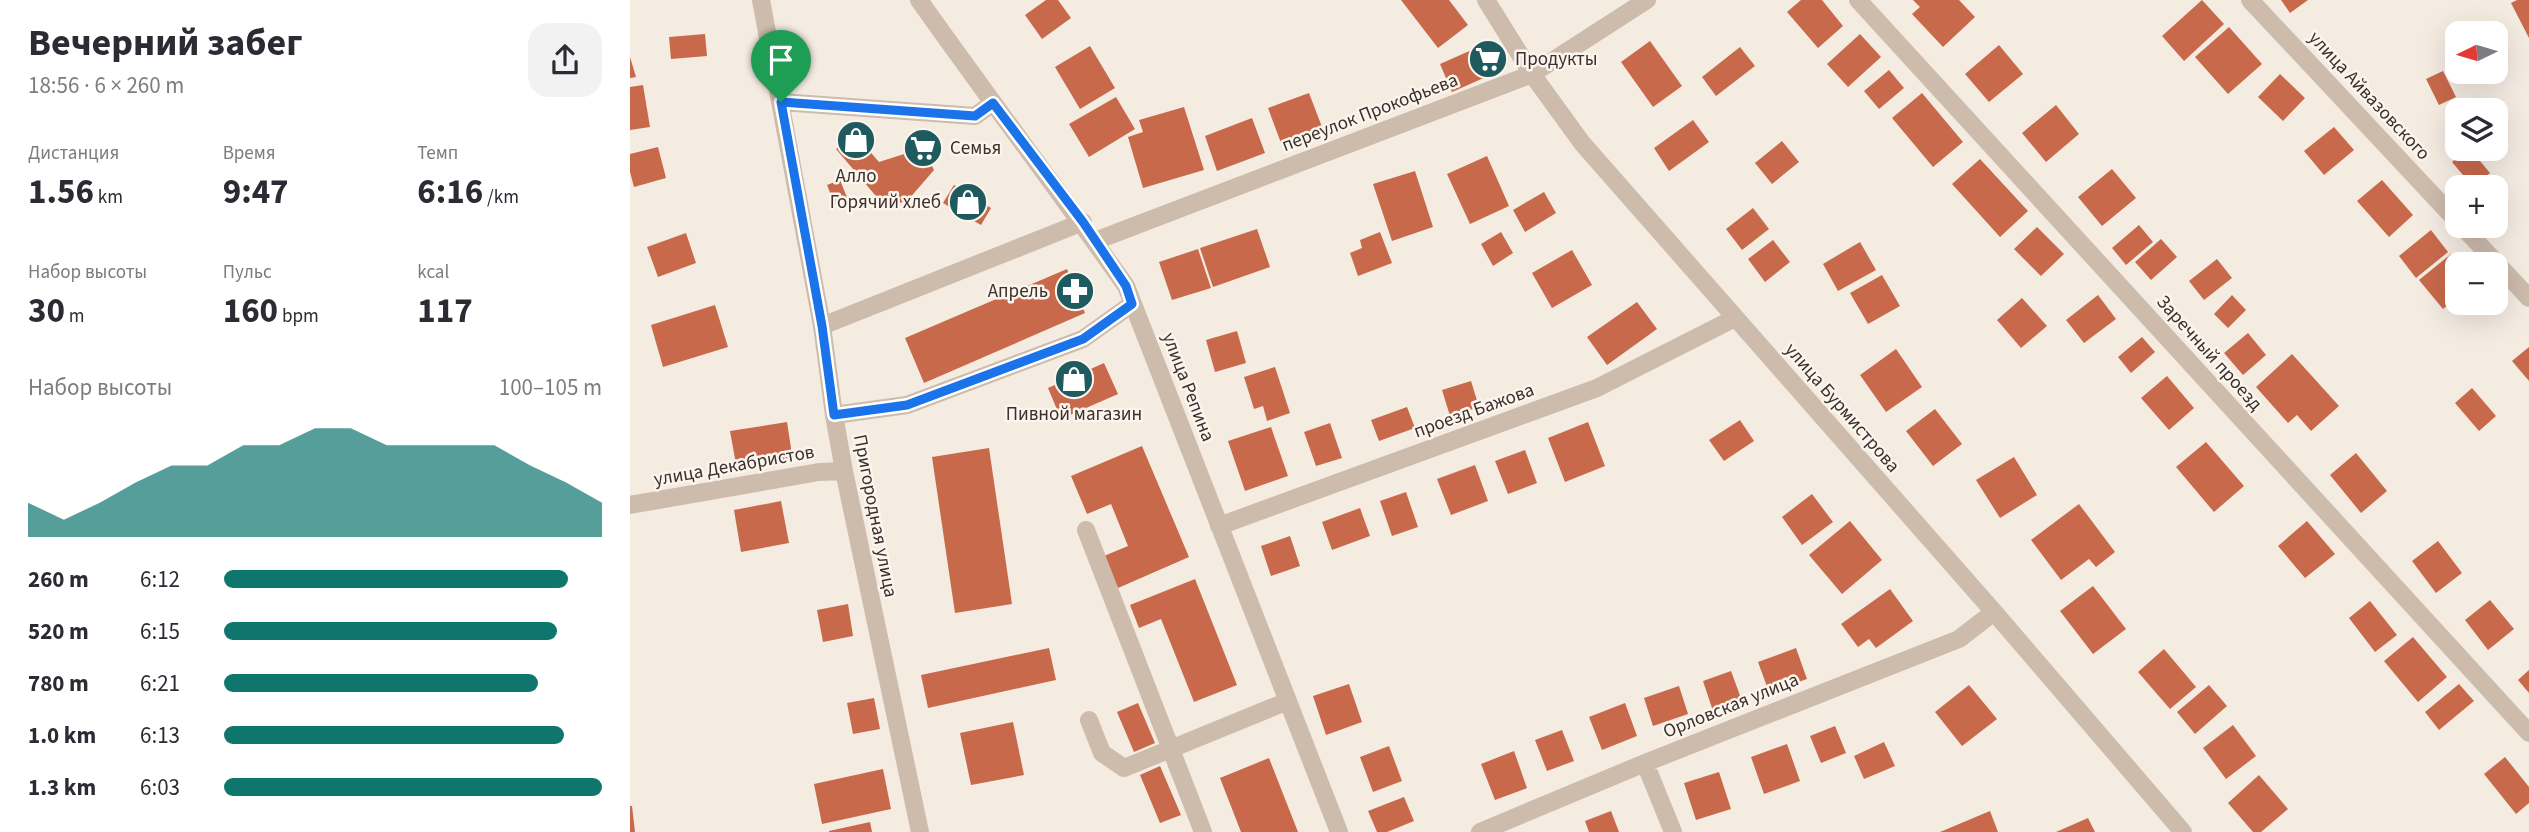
<!DOCTYPE html>
<html lang="ru">
<meta charset="utf-8">
<style>
body{margin:0;font-family:"Source Sans 3",sans-serif;background:#f2f2f3;color:#2b2b33;height:100vh;display:flex;flex-direction:column;font-size:26px;white-space:nowrap}
*{box-sizing:border-box;margin:0}
p{font-size:23px;color:#7c7c81}
.icon{flex:none;width:38px;height:38px;fill:none;stroke:currentColor;stroke-width:2;stroke-linecap:round;stroke-linejoin:round}
.map{position:relative;flex:1;overflow:hidden}
.sheet{display:flex;flex-direction:column;background:#fff;width:630px}
.sheet>*{flex:none}
.needle{width:46px;rotate:265deg}
.controls{position:absolute;left:1815px;top:21px;display:grid;gap:14px}
.controls a{display:grid;place-items:center;width:63px;height:63px;border-radius:14px;background:#fff;box-shadow:0 7px 28px #0002;font-size:35px}
.pin{position:absolute;display:grid;place-items:center;width:60px;height:60px;color:#fff;margin:-72px -30px;border-radius:50% 50% 50% 0;rotate:-45deg;box-shadow:0 0 7px #0007}
.pin .icon{rotate:45deg}
.round{display:grid;place-items:center;flex:none;width:74px;height:74px;border-radius:21px;background:#f2f2f3}
.head{display:flex;align-items:center;justify-content:space-between;height:119px;padding:0 28px}
h1{font-size:38px;font-weight:700;line-height:52px}
.metrics{display:grid;grid-template-columns:repeat(3,1fr);gap:10px;height:119px;padding:7px 28px}
.metrics div{display:grid;align-content:center}
.metrics b{font-size:35px;font-weight:700}
.metrics small{font-size:19px;font-weight:400}
.metrics p{font-size:19px}
.chart{height:196px;padding:14px 28px}
.chart p{display:flex;justify-content:space-between}
.chart svg{width:100%;height:126px;margin-top:7px;fill:#0f766e;opacity:.7}
ul{padding:0 28px;list-style:none;font-size:23px}
li{display:grid;grid-template-columns:112px 84px 1fr;align-items:center;height:52px}
li i{height:18px;border-radius:9px;background:#0f766e}
main{display:flex;flex:1;min-height:0}
.map>svg:first-child{display:block}
</style>
<main>
<section class="sheet">
<div class="head"><div><h1>Вечерний забег</h1><p>18:56 · 6 × 260 m</p></div><a class="round"><svg class="icon" aria-label="share" viewBox="0 0 24 24"><path d="M12 15V3M7 8l5-5 5 5M5 13v7h14v-7"/></svg></a></div>
<div class="metrics">
<div><p>Дистанция</p><b>1.56<small> km</small></b></div>
<div><p>Время</p><b>9:47</b></div>
<div><p>Темп</p><b>6:16<small> /km</small></b></div>
</div>
<div class="metrics">
<div><p>Набор высоты</p><b>30<small> m</small></b></div>
<div><p>Пульс</p><b>160<small> bpm</small></b></div>
<div><p>kcal</p><b>117</b></div>
</div>
<div class="chart"><p><span>Набор высоты</span>100–105 m</p>
<svg viewBox="0 0 160 44" preserveAspectRatio="none"><path d="M0 44V32L10 38L20 32L30 25L40 19L50 19L60 12L70 12L80 6L90 6L100 12L110 12L120 12L130 12L140 19L150 25L160 32V44z"/></svg>
</div>
<ul>
<li><b>260 m</b>6:12<i style="width:91%"></i></li>
<li><b>520 m</b>6:15<i style="width:88%"></i></li>
<li><b>780 m</b>6:21<i style="width:83%"></i></li>
<li><b>1.0 km</b>6:13<i style="width:90%"></i></li>
<li><b>1.3 km</b>6:03<i style="width:100%"></i></li>
</ul>
</section>
<div class="map">
<svg width="1899" height="832" viewBox="0 0 1899 832">
<rect width="100%" height="100%" fill="#f4ebe1"/>
<!-- building -->
<path fill="#c8694b" d="M416,0H428L441,18L412,39L395,15Z
M771,0H819L838,25L808,48Z
M1171,0H1192L1213,26L1188,48L1157,12Z
M1283,0H1329L1345,17L1313,47L1282,14L1290,7Z
M1572,0L1594,24L1554,61L1532,36Z
M1651,0H1678L1660,13Z
M1887,0H1899V38L1881,3Z
M1599,27L1632,64L1598,94L1565,57Z
M75,34L77,56L41,59L39,37Z
M1230,34L1251,57L1218,87L1197,64Z
M1020,41L1052,86L1023,107L991,62Z
M853,45L865,73L822,92L810,64Z
M1369,45L1393,74L1359,102L1335,74Z
M460,46L485,88L450,109L425,67Z
M1110,47L1125,66L1086,96L1072,77Z
M0,57L6,77L0,78Z
M1259,70L1274,88L1249,109L1234,91Z
M1813,71L1826,97L1809,105L1796,79Z
M1650,74L1675,98L1653,121L1628,97Z
M13,85L20,127L0,130V87Z
M679,93L692,127L651,143L638,108Z
M1292,93L1333,142L1303,167L1262,118Z
M486,97L505,129L459,157L439,124Z
M1426,105L1449,134L1416,162L1392,133Z
M554,107L574,170L513,188L498,137L513,132L509,120Z
M622,118L635,153L587,171L575,136Z
M1063,120L1079,142L1039,171L1024,148Z
M1704,127L1724,150L1694,175L1674,151Z
M224,133L249,162L293,148L304,170L278,200L256,208L206,149Z
M1152,141L1169,162L1142,184L1125,163Z
M28,147L36,178L4,187L0,172V154Z
M1837,149H1840L1860,173L1843,187L1822,162Z
M857,156L879,206L840,224L817,174Z
M1350,159L1398,211L1370,237L1322,184Z
M1482,169L1506,198L1472,226L1448,197Z
M785,171L803,227L762,241L743,184Z
M210,180L218,200L205,205L197,185Z
M1752,180L1783,215L1759,237L1727,201Z
M324,185L361,208L351,225L313,203Z
M914,192L926,213L895,232L883,210Z
M1123,208L1139,229L1112,250L1096,229Z
M1509,225L1523,242L1496,265L1482,248Z
M1407,227L1434,254L1411,276L1384,249Z
M627,229L640,267L583,287L570,248Z
M1801,230L1818,252L1786,278L1769,256Z
M750,232L762,263L728,276L720,253L732,248L730,240Z
M871,232L883,253L863,266L851,244Z
M56,233L66,263L28,277L17,247Z
M1531,239L1547,257L1521,280L1505,262Z
M1143,240L1160,262L1135,282L1118,259Z
M1230,242L1246,270L1208,291L1193,264Z
M568,249L581,288L542,300L529,262Z
M942,250L962,285L922,308L902,273Z
M1821,254L1828,264L1827,298L1813,309L1789,280Z
M1587,259L1602,278L1574,300L1559,281Z
M437,269L455,313L294,383L275,338Z
M1252,275L1270,306L1238,324L1220,293Z
M1468,295L1486,319L1454,343L1436,320Z
M1602,295L1616,310L1598,328L1584,314Z
M1392,298L1417,326L1391,348L1367,320Z
M1007,302L1027,329L977,365L957,337Z
M85,305L98,347L33,367L21,325Z
M607,331L616,363L585,372L576,340Z
M1618,333L1636,355L1613,375L1594,353Z
M1512,337L1525,352L1501,373L1488,357Z
M1899,347V381L1882,361Z
M1266,349L1292,387L1256,412L1230,375Z
M1662,354L1709,406L1681,431L1667,415L1658,423L1626,387Z
M474,363L488,394L431,419L418,388Z
M645,367L660,413L637,421L633,406L624,409L614,377Z
M1537,376L1564,408L1539,430L1511,398Z
M841,381L849,407L820,416L812,390Z
M1842,388L1866,416L1849,431L1825,403Z
M777,407L785,428L749,441L741,420Z
M1305,409L1332,444L1303,466L1276,431Z
M1110,420L1124,441L1094,461L1079,440Z
M157,422L163,461L107,470L100,431Z
M958,422L975,466L935,482L918,438Z
M700,423L712,458L686,466L674,432Z
M641,427L658,476L615,491L598,441Z
M1576,442L1614,486L1584,512L1546,467Z
M512,446L559,557L488,588L474,556L498,546L481,504L457,514L441,476Z
M359,448L382,604L325,613L302,457Z
M895,450L907,483L878,494L865,461Z
M1726,453L1757,491L1731,513L1700,475Z
M1384,457L1407,495L1370,518L1346,480Z
M845,465L858,501L821,515L807,479Z
M776,492L788,527L762,536L750,501Z
M1182,494L1203,522L1172,545L1152,517Z
M151,501L159,543L111,552L104,510Z
M1449,504L1485,552L1466,567L1459,559L1431,580L1401,540Z
M730,508L740,536L702,550L692,522Z
M1220,521L1252,560L1212,594L1179,555Z
M1677,521L1705,554L1675,578L1648,546Z
M660,536L670,566L641,576L631,546Z
M1808,541L1832,573L1806,593L1782,561Z
M565,579L607,685L564,702L531,619L509,628L500,605Z
M1463,586L1496,629L1463,654L1430,611Z
M1260,589L1283,621L1246,648L1239,639L1228,647L1211,624Z
M1860,600L1884,629L1858,650L1835,620Z
M1740,601L1767,635L1745,652L1719,618Z
M218,604L223,636L193,642L187,610Z
M1783,637L1817,677L1788,702L1754,661Z
M419,648L426,680L298,708L291,675Z
M1166,648L1177,679L1139,692L1128,662Z
M1534,649L1566,687L1540,709L1508,672Z
M1899,670V693L1888,680Z
M1101,671L1112,701L1083,711L1073,681Z
M719,684L732,722L696,735L683,696Z
M1829,684L1844,701L1809,730L1795,712Z
M1339,685L1367,719L1332,746L1305,712Z
M1579,685L1597,706L1565,734L1547,712Z
M1049,686L1058,714L1023,726L1014,698Z
M244,698L250,729L223,734L217,703Z
M508,703L525,743L504,752L487,712Z
M995,703L1007,736L972,750L959,717Z
M383,722L394,775L341,785L330,733Z
M1603,725L1626,756L1596,779L1573,748Z
M1205,726L1216,753L1191,763L1180,736Z
M932,730L944,761L917,771L905,740Z
M1254,742L1265,766L1234,779L1224,756Z
M1157,744L1170,781L1134,794L1121,757Z
M759,746L772,781L743,792L730,757Z
M884,751L897,788L865,800L851,764Z
M1875,757L1899,787V803L1886,814L1854,774Z
M639,758L668,832H611L590,778Z
M530,766L551,815L530,823L510,775Z
M253,769L261,809L192,824L184,784Z
M1089,772L1101,809L1066,820L1054,783Z
M1629,775L1658,809L1631,832H1623L1598,803Z
M774,797L784,821L757,832H747L738,811Z
M0,806H2L5,832H0Z
M981,811L989,832H959L955,821Z
M1360,811L1368,832H1310Z
M1458,818L1465,832H1426Z
M240,822L242,832H199V831Z"/>
<g fill="none" stroke-linecap="round" stroke-linejoin="round">
<!-- minor -->
<path stroke="#cdbbac" stroke-width="18" d="M131,0L192,326L204,415L214,471L290,832
M289,0C357,96 428,190 496,286L709,832
M856,0L902,74L952,143L1364,612L1553,832
M1228,0L1899,733
M1620,0L1827,221
M151,102L345,116L363,103
M1832,226L1899,298
M465,241L902,74L1017,0
M192,326L453,222
M204,415L277,405L453,339L502,304
M0,505L189,472L214,471
M589,526L967,388L1105,318
M456,530L573,832
M459,720L472,753L494,768L658,701
M1015,763L1043,832
M850,832L1015,763L1329,639L1364,612"/>
</g>
<g fill="none" stroke-linecap="round" stroke-linejoin="round">
<!-- route casing -->
<g stroke="#fff" stroke-width="14">
<path id="route" d="M151,102L345,116L363,103L453,222L496,286L502,304L453,339L277,405L204,415L192,326Z"/>
</g>
<!-- route -->
<use href="#route" stroke="#1a73e8" stroke-width="9"/>
</g>
<!-- icons -->
<defs>
<g id="supermarket-disc" transform="scale(2.0125)"><circle r="9.5" fill="#1f5a5e" stroke="#fbf5ee"/><path d="M-6-5.5h2.5l.6 2H6L4.5 2H-2.5L-4.4-4H-6ZM-1.5 3.2a1.3 1.3 0 1 0 .1 0ZM3 3.2a1.3 1.3 0 1 0 .1 0Z" fill="#fff"/></g>
<g id="shop-disc" transform="scale(2.0125)"><circle r="9.5" fill="#1f5a5e" stroke="#fbf5ee"/><path d="M-5-2.5h2.3a2.7 3.5 0 0 1 5.4 0H5L5.5 6h-11ZM-1.5-2.5h3a1.5 2.3 0 0 0-3 0Z" fill="#fff"/></g>
<g id="pharmacy-disc" transform="scale(2.0125)"><circle r="9.5" fill="#1f5a5e" stroke="#fbf5ee"/><path d="M-2-6h4v4h4v4h-4v4h-4v-4h-4v-4h4Z" fill="#fff"/></g>
</defs>
<g fill-rule="evenodd">
<use href="#supermarket-disc" x="858" y="59"/>
<use href="#shop-disc" x="226" y="140"/>
<use href="#supermarket-disc" x="293" y="148"/>
<use href="#shop-disc" x="338" y="202"/>
<use href="#pharmacy-disc" x="445" y="291"/>
<use href="#shop-disc" x="444" y="379"/>
</g>
<g text-anchor="middle" dominant-baseline="central" stroke-width="5" stroke-linejoin="round" paint-order="stroke">
<!-- poi labels -->
<g font-size="19" fill="#3b302b" stroke="#fbf5ee" text-anchor="start">
<text x="885" y="59">Продукты</text>
<text x="320" y="148">Семья</text>
<text x="226" y="176" text-anchor="middle">Алло</text>
<text x="311" y="202" text-anchor="end">Горячий хлеб</text>
<text x="418" y="291" text-anchor="end">Апрель</text>
<text x="444" y="414" text-anchor="middle">Пивной магазин</text>
</g>
<!-- street labels -->
<g font-size="19" fill="#3b302b" stroke="#fbf5ee">
<text transform="translate(1739 96) rotate(47)">улица Айвазовского</text>
<text transform="translate(740 113) rotate(-21)">переулок Прокофьева</text>
<text transform="translate(1579 353) rotate(48)">Заречный проезд</text>
<text transform="translate(558 387) rotate(69)">улица Репина</text>
<text transform="translate(1212 408) rotate(49)">улица Бурмистрова</text>
<text transform="translate(844 411) rotate(-20)">проезд Бажова</text>
<text transform="translate(104 466) rotate(-10)">улица Декабристов</text>
<text transform="translate(245 516) rotate(79)">Пригородная улица</text>
<text transform="translate(1101 706) rotate(-22)">Орловская улица</text>
</g>
</g>
</svg>
<div class="controls">
<a><svg class="needle" viewBox="-14 -14 28 28"><path d="M0-13l5 13h-10z" fill="#e53935"/><path d="M0 13l5-13h-10z" fill="#7c7c81"/></svg></a>
<a><svg class="icon" aria-label="layers" viewBox="0 0 24 24"><path d="M12 4l9 5-9 5-9-5zM3 14l9 5 9-5"/></svg></a>
<a>+</a>
<a>−</a>
</div>
<div class="pin" style="left:151px;top:102px;background:#1e9e55"><svg class="icon" aria-label="arrive" viewBox="0 0 24 24"><path d="M6 21V4h12l-3 4 3 4H6"/></svg></div>
</div>
</main>
